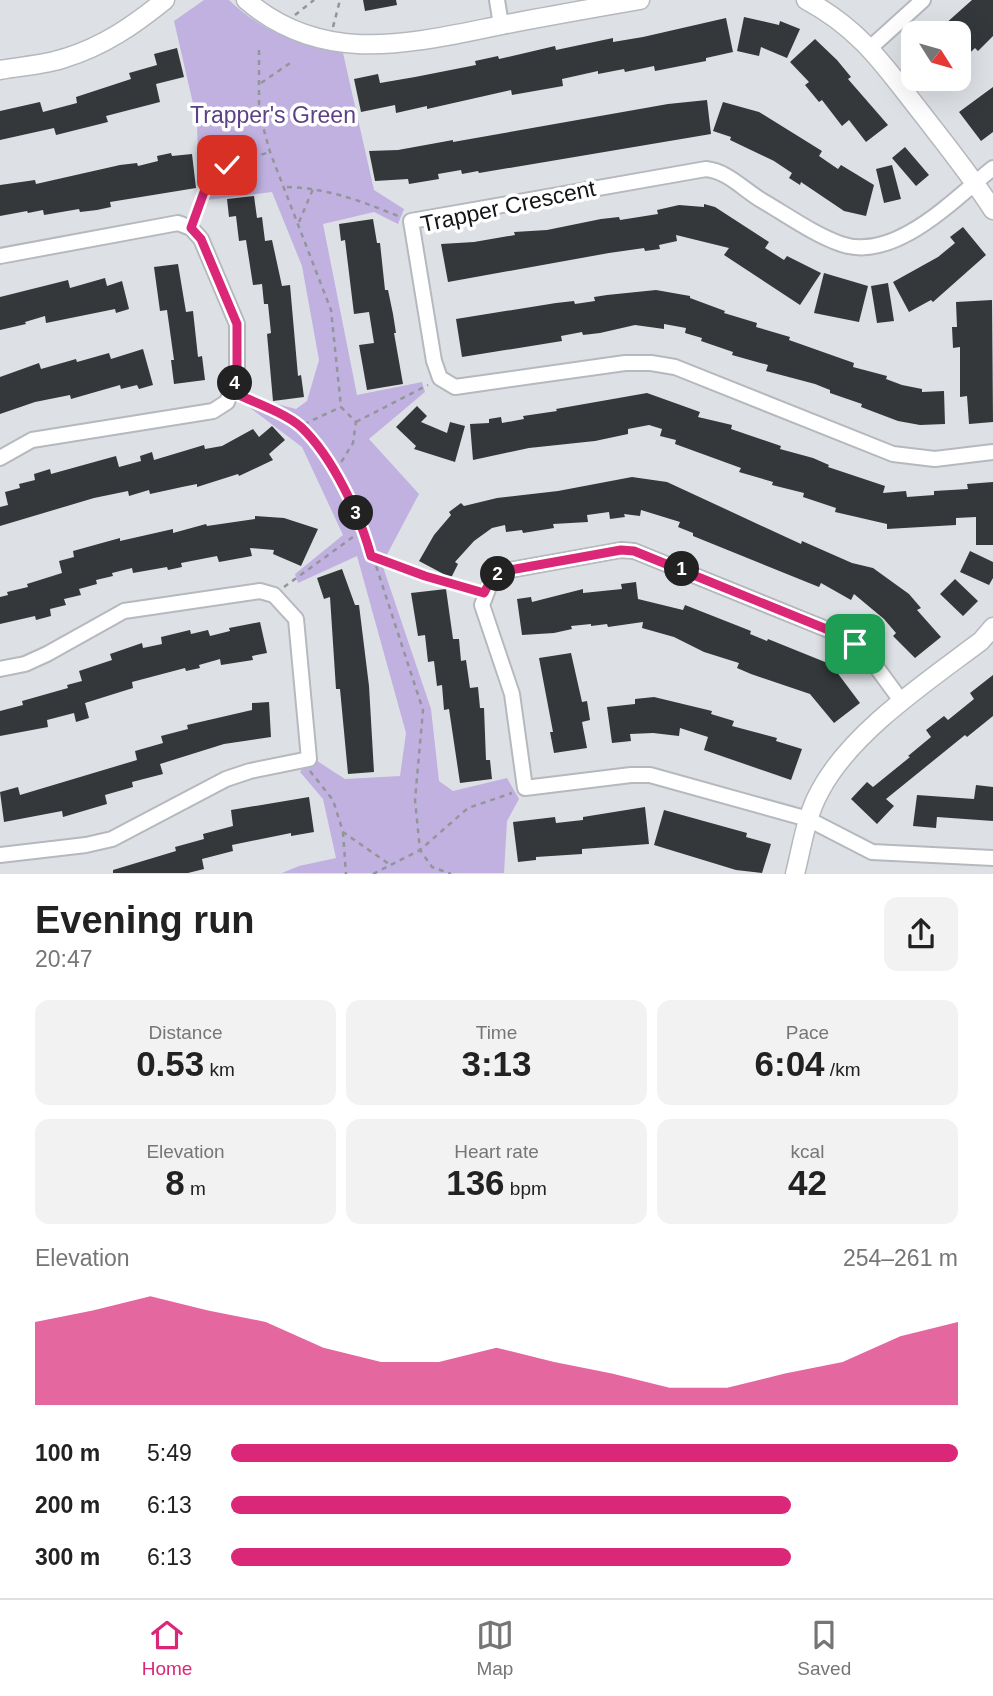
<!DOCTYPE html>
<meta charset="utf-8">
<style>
body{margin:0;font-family:Arial,sans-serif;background:#f2f2f2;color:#222;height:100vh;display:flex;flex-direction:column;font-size:26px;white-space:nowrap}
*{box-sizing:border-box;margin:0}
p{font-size:23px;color:#767676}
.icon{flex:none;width:38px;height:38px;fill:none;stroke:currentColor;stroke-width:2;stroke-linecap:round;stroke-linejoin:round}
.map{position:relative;height:874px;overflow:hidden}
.side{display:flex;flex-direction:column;background:#fff;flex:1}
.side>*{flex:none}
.needle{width:46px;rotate:127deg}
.tools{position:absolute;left:901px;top:21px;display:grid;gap:14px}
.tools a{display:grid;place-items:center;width:70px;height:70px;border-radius:14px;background:#fff;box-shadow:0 7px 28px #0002;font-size:35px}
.pin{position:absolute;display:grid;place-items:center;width:60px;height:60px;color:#fff;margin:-30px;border-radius:14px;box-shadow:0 4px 10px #0006}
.km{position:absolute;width:35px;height:35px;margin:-18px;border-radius:50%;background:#222;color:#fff;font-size:19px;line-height:35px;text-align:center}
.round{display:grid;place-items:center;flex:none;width:74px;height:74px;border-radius:14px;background:#f2f2f2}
.head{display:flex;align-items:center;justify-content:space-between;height:119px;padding:0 35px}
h1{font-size:38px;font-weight:700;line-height:52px}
.metrics{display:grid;grid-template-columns:repeat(3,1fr);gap:10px;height:119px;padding:7px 35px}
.metrics div{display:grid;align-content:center;border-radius:14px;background:#f2f2f2;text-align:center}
.metrics b{font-size:35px;font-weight:700}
.metrics small{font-size:19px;font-weight:400}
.metrics p{font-size:19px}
.chart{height:196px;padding:14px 35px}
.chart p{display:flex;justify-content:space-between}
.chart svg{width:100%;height:126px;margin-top:7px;fill:#db2777;opacity:.7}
ul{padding:0 35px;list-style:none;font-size:23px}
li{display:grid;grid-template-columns:112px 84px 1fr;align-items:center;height:52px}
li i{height:18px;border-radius:9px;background:#db2777}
.dock{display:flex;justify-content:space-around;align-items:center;height:98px;border-top:2px solid #e0e0e0;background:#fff;font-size:19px;color:#767676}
.dock a{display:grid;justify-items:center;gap:4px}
.dock .selected{color:#db2777}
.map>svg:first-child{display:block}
</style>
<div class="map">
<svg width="993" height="874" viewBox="0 0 993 874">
<rect width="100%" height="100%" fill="#dde1e5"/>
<!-- green -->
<path fill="#c0b1e0" d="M204,0H229C261,31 300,45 343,53L374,190L404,209L398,224L374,212L323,224L357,395L422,382L425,392L369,439L419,494L382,564L431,709L439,781L453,791L507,778L519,799L507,821L504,873H282L299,866L336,858L323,799L300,772L311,757L345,779L400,776L406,733L357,556L298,583L295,574L343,535L302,447L249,407L253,398L296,409L307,401L319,360L302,266L272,192L199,201L197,121L174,21Z"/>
<!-- building -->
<path fill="#34383b" d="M363,0H396L397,5L365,11Z
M972,0H993V36L978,51L975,48L959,63V33H935Z
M744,17L779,25L780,21L800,29L787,58L761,47L759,56L737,51Z
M726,18L733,52L706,58V61L655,71L654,66L625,72L624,69L598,74V71L562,79L563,86L512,95L511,90L427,109V106L396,113L395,105L361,112L354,79L378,74L380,83L415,77L476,65L475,61L498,56L499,59L555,46L556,50L613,38V42L643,37Z
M815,39L837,60L851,77L848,79L888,125L866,142L849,120L842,126L822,100L819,102L805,85L809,82L790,62Z
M177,48L184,77L156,84L160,102L106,116L108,122L56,135L54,128L0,140V111L40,102L43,112L77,103L76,97L131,79L129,73L157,65L154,54Z
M993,87V132L981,141L959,112Z
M707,100L711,134L479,173L478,171L462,174L461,170L438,174L439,179L409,184L408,179L375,181L369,151L398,150L453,140V142L668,104Z
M723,102L759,112L822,151L819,156L838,169L841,165L874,185L866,216L844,211L801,182L800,185L789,178L792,173L774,161L730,140L731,137L713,131Z
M905,147L929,175L916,186L892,158Z
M171,153L172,156L192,154L196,188L110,202L111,207L97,210L80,212L79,209L44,215L43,210L28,213L27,211L0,216V185L35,180L36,184L120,165L137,163L138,166L158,161L157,156Z
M892,165L901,199L884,203L876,169Z
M254,196L257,218L262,217L265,241L272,240L282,286L290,285L298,376L301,375L304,397L273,401L267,334L271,333L268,304H264L262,284L253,285L246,240L239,241L236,216L229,217L227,199Z
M704,204L715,207L769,242L765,248L784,260L787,256L821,273L800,305L724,255L729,248L676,235L677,241L659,245L660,249L645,251L644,248L609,253L448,282L441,244L474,242L515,235L514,232L547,230L601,219L619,217L620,220L658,214L657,210L679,205L704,207Z
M373,219L377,243H380L385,290H388L393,314L396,333H394L403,384L367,390L359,345L374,343L369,312L354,314L345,240L341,241L339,224Z
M963,227L986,255L933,302L931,300L909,312L893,282L938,257L955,243L950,237Z
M178,264L186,312L193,311L198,357L202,356L205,380L174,384L171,360H174L167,310L160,311L154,267Z
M824,273L868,286L859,322L814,313Z
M105,278L107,286L122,281L129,309L116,313L115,309L46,323L45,316L25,322L26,324L0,330V297L68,280L70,288Z
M888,283L894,321L877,323L871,286Z
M656,290L690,296V298L725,311L724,313L757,323L756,327L790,337L789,340L854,363L853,367L887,376L886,379L902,385L922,389V392L944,391L945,424L920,425L898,421L861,407L862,404L830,393V390L815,384L766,371L768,365L732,355L733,352L701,341L702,338L685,333L686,328L664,324V329L635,325L600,333L583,335L582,332L561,336L562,341L462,357L456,319L556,303L574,301L575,304L595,301L594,297L607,295Z
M992,300L993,422L969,424L967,396L960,397V347L953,348L952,327H957L956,302Z
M143,349L153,385L139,389L137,385L121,389L120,385L71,399L70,395L35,402L0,414V377L39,363L41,369L76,359L77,362L109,353L111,359Z
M647,393L700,412L698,417L732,425L731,429L781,446L780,449L813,458L829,465L828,467L885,486L883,493L906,491L907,497L934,495V491L968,489L967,484L993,482V545H976V517L956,518V525L887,529V524L835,512L836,508L803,497L804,493L772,485L773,482L739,472L741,468L675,444L676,440L660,436L662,429L649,425L628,429V434L595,441L529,448L473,460L470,424L489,423V419L501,417L502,423L524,419L523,416L557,411L556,409Z
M417,406L427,416L421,422L447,433L450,422L465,426L455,462L414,449L416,446L396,427Z
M272,426L285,440L269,454L273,460L239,476L238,474L197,487V484L182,487L150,494L149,490L129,496L128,491L94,498L0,526V507L8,505L5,492L20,488L19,484L35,480L34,474L50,469L51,474L116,456L119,467L141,461L140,456L152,452L154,460L204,445L205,449L222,446L253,429L259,437Z
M632,477L667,482L801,544L802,541L852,563L873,568L909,594L921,608L917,610L941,637L915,658L893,636L896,633L884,619L854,594L851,600L821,583L819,587L693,536V533L678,527L680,522L641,510L640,516L624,514L625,517L610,519L609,512L587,515L588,522L553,524L554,528L523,533L522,530L506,532L505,525L492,528L474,541L455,562L458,564L451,578L419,561L434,535L451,515L449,512L461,503L464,506L497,498L558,491Z
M255,516L284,518L318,529L301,566L273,554L274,550L250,548L252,556L219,562L217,556L181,563L182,567L168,570L167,567L133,573L132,568L112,573L113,576L96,580L97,584L79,589L81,595L64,599L66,605L50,609L51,616L36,620L35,616L0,624V597L8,595L7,592L28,587L27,584L62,573L59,561L74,557L73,551L120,538V541L173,529V533L206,524L207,526L255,519Z
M970,551L993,562V578L989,585L960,572Z
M342,569L355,605H359L369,686L374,772L348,774L340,689H336L330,597L324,599L317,578Z
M955,579L978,601L963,616L940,594Z
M636,582L638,599L683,610L685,605L751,631L750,634L767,641L768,639L825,662L827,660L838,670L836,671L860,703L834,723L810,694L751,674L737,668L739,663L704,652L674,637L642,628L643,622L608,627L607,624L591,626V624L571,626L572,629L554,633L522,635L517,599L531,597L532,602L583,589V593L622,589L621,584Z
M446,589L453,639H459L461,661L466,660L470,688L478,687L480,708H484L486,760H490L492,779L460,783L449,709L444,710L442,685L437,686L434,661L428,662L425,635L418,636L411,593Z
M260,622L267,653L252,656L253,660L221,665L220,659L199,665L200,668L186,671L185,668L132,682L133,688L85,703L89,718L76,722L74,713L47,720L48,727L0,736V711L23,705L22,701L68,688L67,685L82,681L79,671L112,660L110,654L142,643L143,648L162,644L161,637L190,630L191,634L208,630L210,636L230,631L229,628Z
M571,653L582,702L587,701L590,720L582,722L587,748L554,753L550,732H553L539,658Z
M993,675V716L967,737L965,735L886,799L894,806L877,824L851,799L867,782L873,787L910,757L908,756L931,737L926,730L944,716L948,720L974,699L970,693Z
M654,697L712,711L711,714L734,721L732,726L777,738L776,741L802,749L791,780L704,750L708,737L680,728L679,736L653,733L630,734L631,741L612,743L607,707L635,704V699Z
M269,702L271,737L224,744L160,764L163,774L132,782L133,787L105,795L107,804L63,817L62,811L4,822L0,792L18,787L20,795L137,760L135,751L163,743L161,736L188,729L187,725L252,710V703Z
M976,785L993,787V821L937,817L936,828L913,826L917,795L974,799Z
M309,797L314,832L291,836V833L232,845L233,851L202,859L204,869L188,873H113V870L176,851L175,847L204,839L203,834L233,826L231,810Z
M645,807L649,844L582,849V854L536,857V860L518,862L513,822L555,817L556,823L583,820V817Z
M664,810L747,833L746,837L771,844L762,873L736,870L654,845Z"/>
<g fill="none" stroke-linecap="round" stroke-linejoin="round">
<!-- minor casing -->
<g stroke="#b5b9be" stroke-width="18">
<path id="minor" d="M497,0L501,25
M870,48L923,0
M993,168C955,198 895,263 841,244C813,234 787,215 761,200C743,189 727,171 706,169L411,221L434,361L440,378L455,387L625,363H651L675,367L893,454L935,459L993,452
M0,256L178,223L191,228L201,239L237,324V376L227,402L213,411L32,440L0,458
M0,669L25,664L47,654L124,611L260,591L274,595L296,619L309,759L250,771L226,779L112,839L86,845L0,855
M902,702L869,657L841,635L634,551L621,550L510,570L493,576L482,605L512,694L525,788L631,775H650L808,819L872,852L993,858"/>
</g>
<!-- tertiary casing -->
<g stroke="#b5b9be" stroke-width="21">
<path id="tertiary" d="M246,0C324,67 412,43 502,25C548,16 594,8 640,0
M806,0C862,30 885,67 923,115C947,146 972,177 993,210
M0,70C21,66 45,65 65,58C104,46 134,25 165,0
M795,874C802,846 806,816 820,791C851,732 928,681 981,641L993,627"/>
</g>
<!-- path -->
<path stroke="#939699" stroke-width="2.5" stroke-dasharray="5 5" stroke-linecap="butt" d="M295,15L314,0
M333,27L340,0
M259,50V112L270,152L331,310L341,407L356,422L353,443L335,472L364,529L423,710L415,800L420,850L432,867L451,874
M261,83L293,61
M287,187C327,188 361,201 398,216
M195,218L208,181L227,165L270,152
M299,222L313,189
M243,397L300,426
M356,422L428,385
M334,470L300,426L341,407
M371,556L425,576L474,590
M284,587L364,529
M310,771L333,800L343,832L389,864
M343,832L346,874
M373,874L420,850L468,808L512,793"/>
<!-- minor -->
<use href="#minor" stroke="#fff" stroke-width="14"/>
<!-- tertiary -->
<use href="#tertiary" stroke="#fff" stroke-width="18"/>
</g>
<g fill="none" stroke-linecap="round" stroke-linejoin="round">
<!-- route casing -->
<g stroke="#fff" stroke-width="14">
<path id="route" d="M227,165L208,181L191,228L201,239L237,324V376L232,392C251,401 286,413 301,427C332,456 360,515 371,556L425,576L484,593L493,576L510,570L621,550L634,551L841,635L855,644"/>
</g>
<!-- route -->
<use href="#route" stroke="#db2777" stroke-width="9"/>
</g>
<g text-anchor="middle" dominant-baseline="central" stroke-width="7" stroke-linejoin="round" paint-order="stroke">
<!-- park labels -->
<g font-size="23" fill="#5c4187" stroke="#fff">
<text x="273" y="115">Trapper's Green</text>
</g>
<!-- street labels -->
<g font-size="23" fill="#141517" stroke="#fff">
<text transform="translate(508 206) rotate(-12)">Trapper Crescent</text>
</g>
</g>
</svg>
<div class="tools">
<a><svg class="needle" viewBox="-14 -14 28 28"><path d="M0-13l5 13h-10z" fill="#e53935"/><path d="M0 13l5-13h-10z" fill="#767676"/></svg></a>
</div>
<div class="pin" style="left:855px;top:644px;background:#1e9e55"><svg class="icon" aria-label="arrive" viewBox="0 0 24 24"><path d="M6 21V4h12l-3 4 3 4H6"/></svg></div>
<div class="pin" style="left:227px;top:165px;background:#d93025"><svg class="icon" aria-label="check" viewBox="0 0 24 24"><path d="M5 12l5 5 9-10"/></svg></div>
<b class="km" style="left:682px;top:569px">1</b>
<b class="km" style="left:498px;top:574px">2</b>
<b class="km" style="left:356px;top:513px">3</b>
<b class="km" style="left:235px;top:383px">4</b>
</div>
<section class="side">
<div class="head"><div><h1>Evening run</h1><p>20:47</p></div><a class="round"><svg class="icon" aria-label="share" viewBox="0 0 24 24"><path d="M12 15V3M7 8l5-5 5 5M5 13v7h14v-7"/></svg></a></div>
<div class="metrics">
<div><p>Distance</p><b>0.53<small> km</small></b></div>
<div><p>Time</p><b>3:13</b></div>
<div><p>Pace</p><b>6:04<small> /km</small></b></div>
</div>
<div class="metrics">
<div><p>Elevation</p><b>8<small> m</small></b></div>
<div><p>Heart rate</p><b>136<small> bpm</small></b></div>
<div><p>kcal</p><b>42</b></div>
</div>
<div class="chart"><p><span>Elevation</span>254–261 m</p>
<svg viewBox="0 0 160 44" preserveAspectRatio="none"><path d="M0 44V15L10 11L20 6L30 11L40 15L50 24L60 29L70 29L80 24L90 29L100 33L110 38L120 38L130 33L140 29L150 20L160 15V44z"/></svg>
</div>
<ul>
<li><b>100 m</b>5:49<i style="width:100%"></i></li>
<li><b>200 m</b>6:13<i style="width:77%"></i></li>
<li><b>300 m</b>6:13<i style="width:77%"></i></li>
</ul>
</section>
<nav class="dock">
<a class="selected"><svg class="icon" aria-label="home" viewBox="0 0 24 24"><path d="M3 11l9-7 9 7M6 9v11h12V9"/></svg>Home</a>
<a><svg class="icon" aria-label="map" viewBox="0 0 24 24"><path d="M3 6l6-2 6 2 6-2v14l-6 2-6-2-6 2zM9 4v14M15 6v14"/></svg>Map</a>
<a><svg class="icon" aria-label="saved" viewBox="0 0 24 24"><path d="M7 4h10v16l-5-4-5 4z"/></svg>Saved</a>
</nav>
